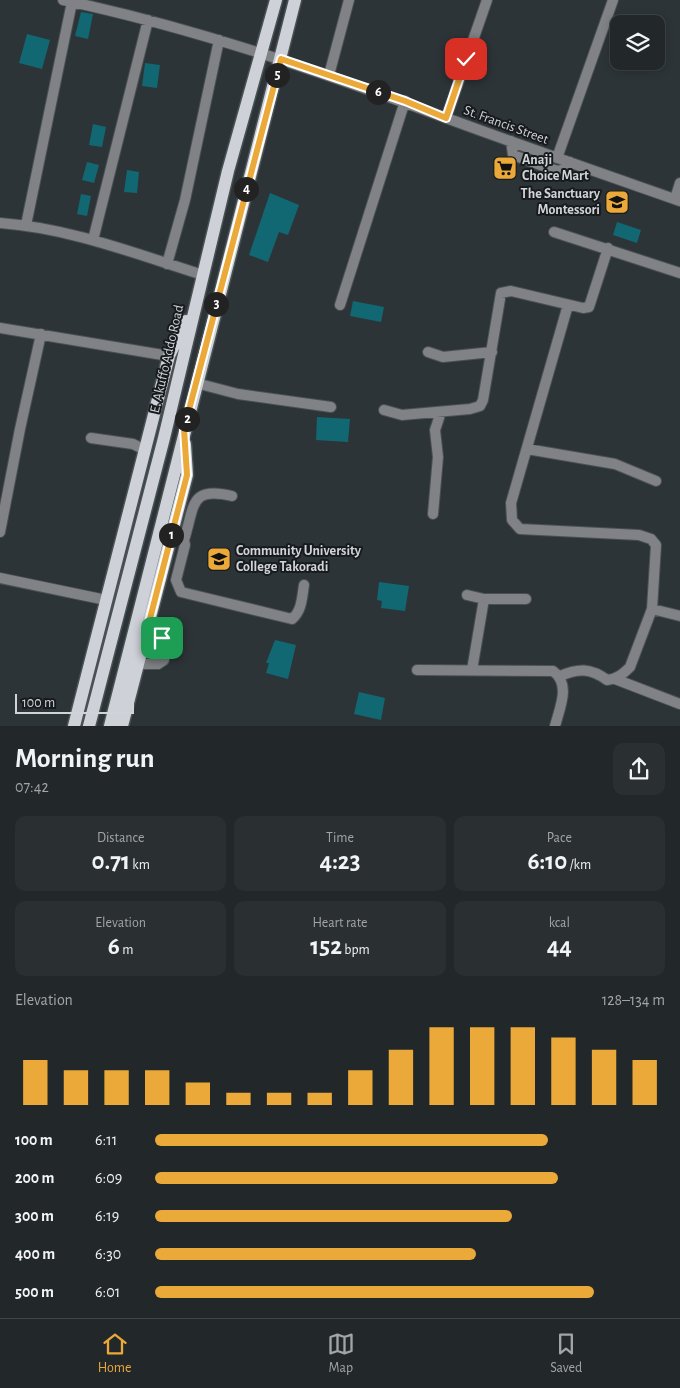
<!DOCTYPE html>
<meta charset="utf-8">
<style>
body{margin:0;font-family:"Alegreya Sans",sans-serif;background:#2a2f32;color:#f1f3f6;height:100vh;display:flex;flex-direction:column;font-size:19px;white-space:nowrap}
*{box-sizing:border-box;margin:0}
p{font-size:16px;color:#a2a5a8}
.icon{flex:none;width:28px;height:28px;fill:none;stroke:currentColor;stroke-width:2;stroke-linecap:round;stroke-linejoin:round}
.map{position:relative;height:726px;overflow:hidden}
.sheet{display:flex;flex-direction:column;background:#22272a;flex:1}
.sheet>*{flex:none}
.fabs{position:absolute;left:610px;top:15px;display:grid;gap:10px}
.fabs a{display:grid;place-items:center;width:55px;height:55px;border-radius:10px;background:#22272a;box-shadow:0 2px 8px #0003,0 0 0 1px #3f4447;font-size:25px}
.scale{position:absolute;left:15px;bottom:12px;width:119px;box-sizing:border-box;padding-left:5px;border:2px solid #d0d4d7;border-top:0;font-size:14px;line-height:18px;white-space:nowrap;color:#d0d4d7;-webkit-text-stroke:4px #181b1d;paint-order:stroke}
.pin{position:absolute;display:grid;place-items:center;width:42px;height:42px;color:#fff;margin:-21px;border-radius:10px;box-shadow:0 2px 8px #0006}
.km{position:absolute;width:25px;height:25px;margin:-12px;border-radius:50%;background:#222;color:#fff;font-size:14px;line-height:25px;text-align:center}
.round{display:grid;place-items:center;flex:none;width:52px;height:52px;border-radius:10px;background:#2a2f32}
.headline{display:flex;align-items:center;justify-content:space-between;height:85px;padding:0 15px}
h1{font-size:28px;font-weight:700;line-height:38px}
.stats{display:grid;grid-template-columns:repeat(3,1fr);gap:8px;height:85px;padding:5px 15px}
.stats div{display:grid;align-content:center;border-radius:10px;background:#2a2f32;text-align:center}
.stats b{font-size:25px;font-weight:700}
.stats small{font-size:14px;font-weight:400}
.stats p{font-size:14px}
.chart{height:140px;padding:10px 15px}
.chart p{display:flex;justify-content:space-between}
.chart svg{width:100%;height:90px;margin-top:5px;stroke:#eba939;stroke-width:6}
ul{padding:0 15px;list-style:none;font-size:16px}
li{display:grid;grid-template-columns:80px 60px 1fr;align-items:center;height:38px}
li i{height:12px;border-radius:6px;background:#eba939}
.dock{display:flex;justify-content:space-around;align-items:center;height:70px;border-top:1px solid #3f4447;background:#22272a;font-size:14px;color:#a2a5a8}
.dock a{display:grid;justify-items:center;gap:2px}
.dock .on{color:#eba939}
.map>svg:first-child{display:block}
</style>
<div class="map">
<svg width="680" height="726" viewBox="0 0 680 726">
<rect width="100%" height="100%" fill="#2d3438"/>
<!-- building -->
<path fill="#116872" d="M81,12L93,14L88,39L75,36Z
M27,34L50,40L42,69L19,63Z
M145,63L160,65L157,88L142,86Z
M93,124L106,127L102,147L89,145Z
M87,162L99,165L94,183L82,180Z
M127,170L139,172L137,193L124,192Z
M270,193L299,205L288,235L279,232L268,262L249,255Z
M81,194L91,196L87,216L77,214Z
M617,222L641,230L637,243L613,235Z
M353,301L384,307L381,322L350,316Z
M317,417L350,419L348,442L316,440Z
M379,582L409,586L405,611L381,608L382,601L377,600Z
M275,640L296,645L288,679L266,673L269,663H266Z
M359,692L385,698L381,720L354,714Z"/>
<g fill="none" stroke-linecap="round" stroke-linejoin="round">
<!-- minor casing -->
<g stroke="#4a5155" stroke-width="12">
<path id="minor" d="M63,0C195,28 322,72 449,119C525,147 603,174 680,201
M329,75L349,0
M446,118L487,0
M511,141L513,155L557,171L562,170L570,162
M557,158L613,0
M675,199L680,183
M0,223C70,228 136,254 203,275
M26,225L72,2
M554,232L680,273
M93,240L148,20
M167,264L185,200L219,40
M340,305L405,101
M0,328L169,356
M428,352L443,357L492,352
M196,383L238,394L331,407
M384,410L402,415L470,409L480,406L483,400L501,293L511,291L583,308L589,307L608,248
M91,438L133,444L145,450
M527,449L615,464L656,481
M433,514L438,457L435,430L441,412
M0,532L20,429L41,334
M171,535L184,540L185,545L176,580L181,592L292,619C302,611 302,597 304,585
M184,540C195,506 189,486 232,496
M0,578L106,600
M467,595L484,599
M652,609L680,616
M138,664H158L164,660L165,645L162,638L146,634
M417,670L553,671C571,684 560,707 555,726
M472,670L484,599H526
M560,676C578,668 591,668 607,680C617,679 623,674 630,667L652,609L656,545L651,539L639,535L520,529L512,520L511,503L568,305
M615,679L680,704"/>
</g>
<!-- major casing -->
<g stroke="#4a5155" stroke-width="15">
<path id="major" d="M74,726L169,356L186,321
M89,726L164,438L228,171L276,0
M110,726L295,0
M122,726L187,475L185,444"/>
</g>
<!-- minor -->
<use href="#minor" stroke="#818285" stroke-width="10"/>
<!-- major -->
<use href="#major" stroke="#ced1d8" stroke-width="12"/>
</g>
<g fill="none" stroke-linecap="round" stroke-linejoin="round">
<!-- route casing -->
<g stroke="#fff" stroke-width="10">
<path id="route" d="M162,638L146,634L187,475L184,429L281,59L405,101L446,118L466,59"/>
</g>
<!-- route -->
<use href="#route" stroke="#eba939" stroke-width="6"/>
</g>
<!-- icons -->
<defs>
<g id="supermarket-square" transform="scale(1.25)"><rect x="-9" y="-9" width="18" height="18" rx="4" fill="#eba939" stroke="#181b1d"/><path d="M-6-5.5h2.5l.6 2H6L4.5 2H-2.5L-4.4-4H-6ZM-1.5 3.2a1.3 1.3 0 1 0 .1 0ZM3 3.2a1.3 1.3 0 1 0 .1 0Z" fill="#111"/></g>
<g id="school-square" transform="scale(1.25)"><rect x="-9" y="-9" width="18" height="18" rx="4" fill="#eba939" stroke="#181b1d"/><path d="M0-5L7-2L0 1L-7-2ZM-4 1L0 2.5L4 1V4Q0 6-4 4Z" fill="#111"/></g>
<g id="university-square" transform="scale(1.25)"><rect x="-9" y="-9" width="18" height="18" rx="4" fill="#eba939" stroke="#181b1d"/><path d="M0-5L7-2L0 1L-7-2ZM-4 1L0 2.5L4 1V4Q0 6-4 4Z" fill="#111"/></g>
</defs>
<g fill-rule="evenodd">
<use href="#supermarket-square" x="505" y="168"/>
<use href="#school-square" x="617" y="202"/>
<use href="#university-square" x="219" y="559"/>
</g>
<g text-anchor="middle" dominant-baseline="central" stroke-width="4" stroke-linejoin="round" paint-order="stroke">
<!-- street labels -->
<g font-size="14" fill="#d0d4d7" stroke="#181b1d">
<text transform="translate(506 125) rotate(20)">St. Francis Street</text>
<text transform="translate(167 359) rotate(-77)">E. Akuffo Addo Road</text>
</g>
<!-- poi labels -->
<g font-size="14" font-weight="bold" fill="#d0d4d7" stroke="#181b1d" text-anchor="start">
<text x="522" y="160">Anaji<tspan x="522" dy="16">Choice Mart</tspan></text>
<text x="600" y="194" text-anchor="end">The Sanctuary<tspan x="600" dy="16">Montessori</tspan></text>
<text x="236" y="551">Community University<tspan x="236" dy="16">College Takoradi</tspan></text>
</g>
</g>
</svg>
<div class="fabs">
<a><svg class="icon" aria-label="layers" viewBox="0 0 24 24"><path d="M12 4l9 5-9 5-9-5zM3 14l9 5 9-5"/></svg></a>
</div>
<div class="scale">100 m</div>
<div class="pin" style="left:162px;top:638px;background:#1e9e55"><svg class="icon" aria-label="arrive" viewBox="0 0 24 24"><path d="M6 21V4h12l-3 4 3 4H6"/></svg></div>
<div class="pin" style="left:466px;top:59px;background:#d93025"><svg class="icon" aria-label="check" viewBox="0 0 24 24"><path d="M5 12l5 5 9-10"/></svg></div>
<b class="km" style="left:171px;top:535px">1</b>
<b class="km" style="left:187px;top:419px">2</b>
<b class="km" style="left:216px;top:304px">3</b>
<b class="km" style="left:246px;top:189px">4</b>
<b class="km" style="left:277px;top:75px">5</b>
<b class="km" style="left:378px;top:92px">6</b>
</div>
<section class="sheet">
<div class="headline"><div><h1>Morning run</h1><p>07:42</p></div><a class="round"><svg class="icon" aria-label="share" viewBox="0 0 24 24"><path d="M12 15V3M7 8l5-5 5 5M5 13v7h14v-7"/></svg></a></div>
<div class="stats">
<div><p>Distance</p><b>0.71<small> km</small></b></div>
<div><p>Time</p><b>4:23</b></div>
<div><p>Pace</p><b>6:10<small> /km</small></b></div>
</div>
<div class="stats">
<div><p>Elevation</p><b>6<small> m</small></b></div>
<div><p>Heart rate</p><b>152<small> bpm</small></b></div>
<div><p>kcal</p><b>44</b></div>
</div>
<div class="chart"><p><span>Elevation</span>128–134 m</p>
<svg viewBox="0 0 160 44" preserveAspectRatio="none"><path d="M5 44V22M15 44V27M25 44V27M35 44V27M45 44V33M55 44V38M65 44V38M75 44V38M85 44V27M95 44V17M105 44V6M115 44V6M125 44V6M135 44V11M145 44V17M155 44V22"/></svg>
</div>
<ul>
<li><b>100 m</b>6:11<i style="width:77%"></i></li>
<li><b>200 m</b>6:09<i style="width:79%"></i></li>
<li><b>300 m</b>6:19<i style="width:70%"></i></li>
<li><b>400 m</b>6:30<i style="width:63%"></i></li>
<li><b>500 m</b>6:01<i style="width:86%"></i></li>
</ul>
</section>
<nav class="dock">
<a class="on"><svg class="icon" aria-label="home" viewBox="0 0 24 24"><path d="M3 11l9-7 9 7M6 9v11h12V9"/></svg>Home</a>
<a><svg class="icon" aria-label="map" viewBox="0 0 24 24"><path d="M3 6l6-2 6 2 6-2v14l-6 2-6-2-6 2zM9 4v14M15 6v14"/></svg>Map</a>
<a><svg class="icon" aria-label="saved" viewBox="0 0 24 24"><path d="M7 4h10v16l-5-4-5 4z"/></svg>Saved</a>
</nav>
